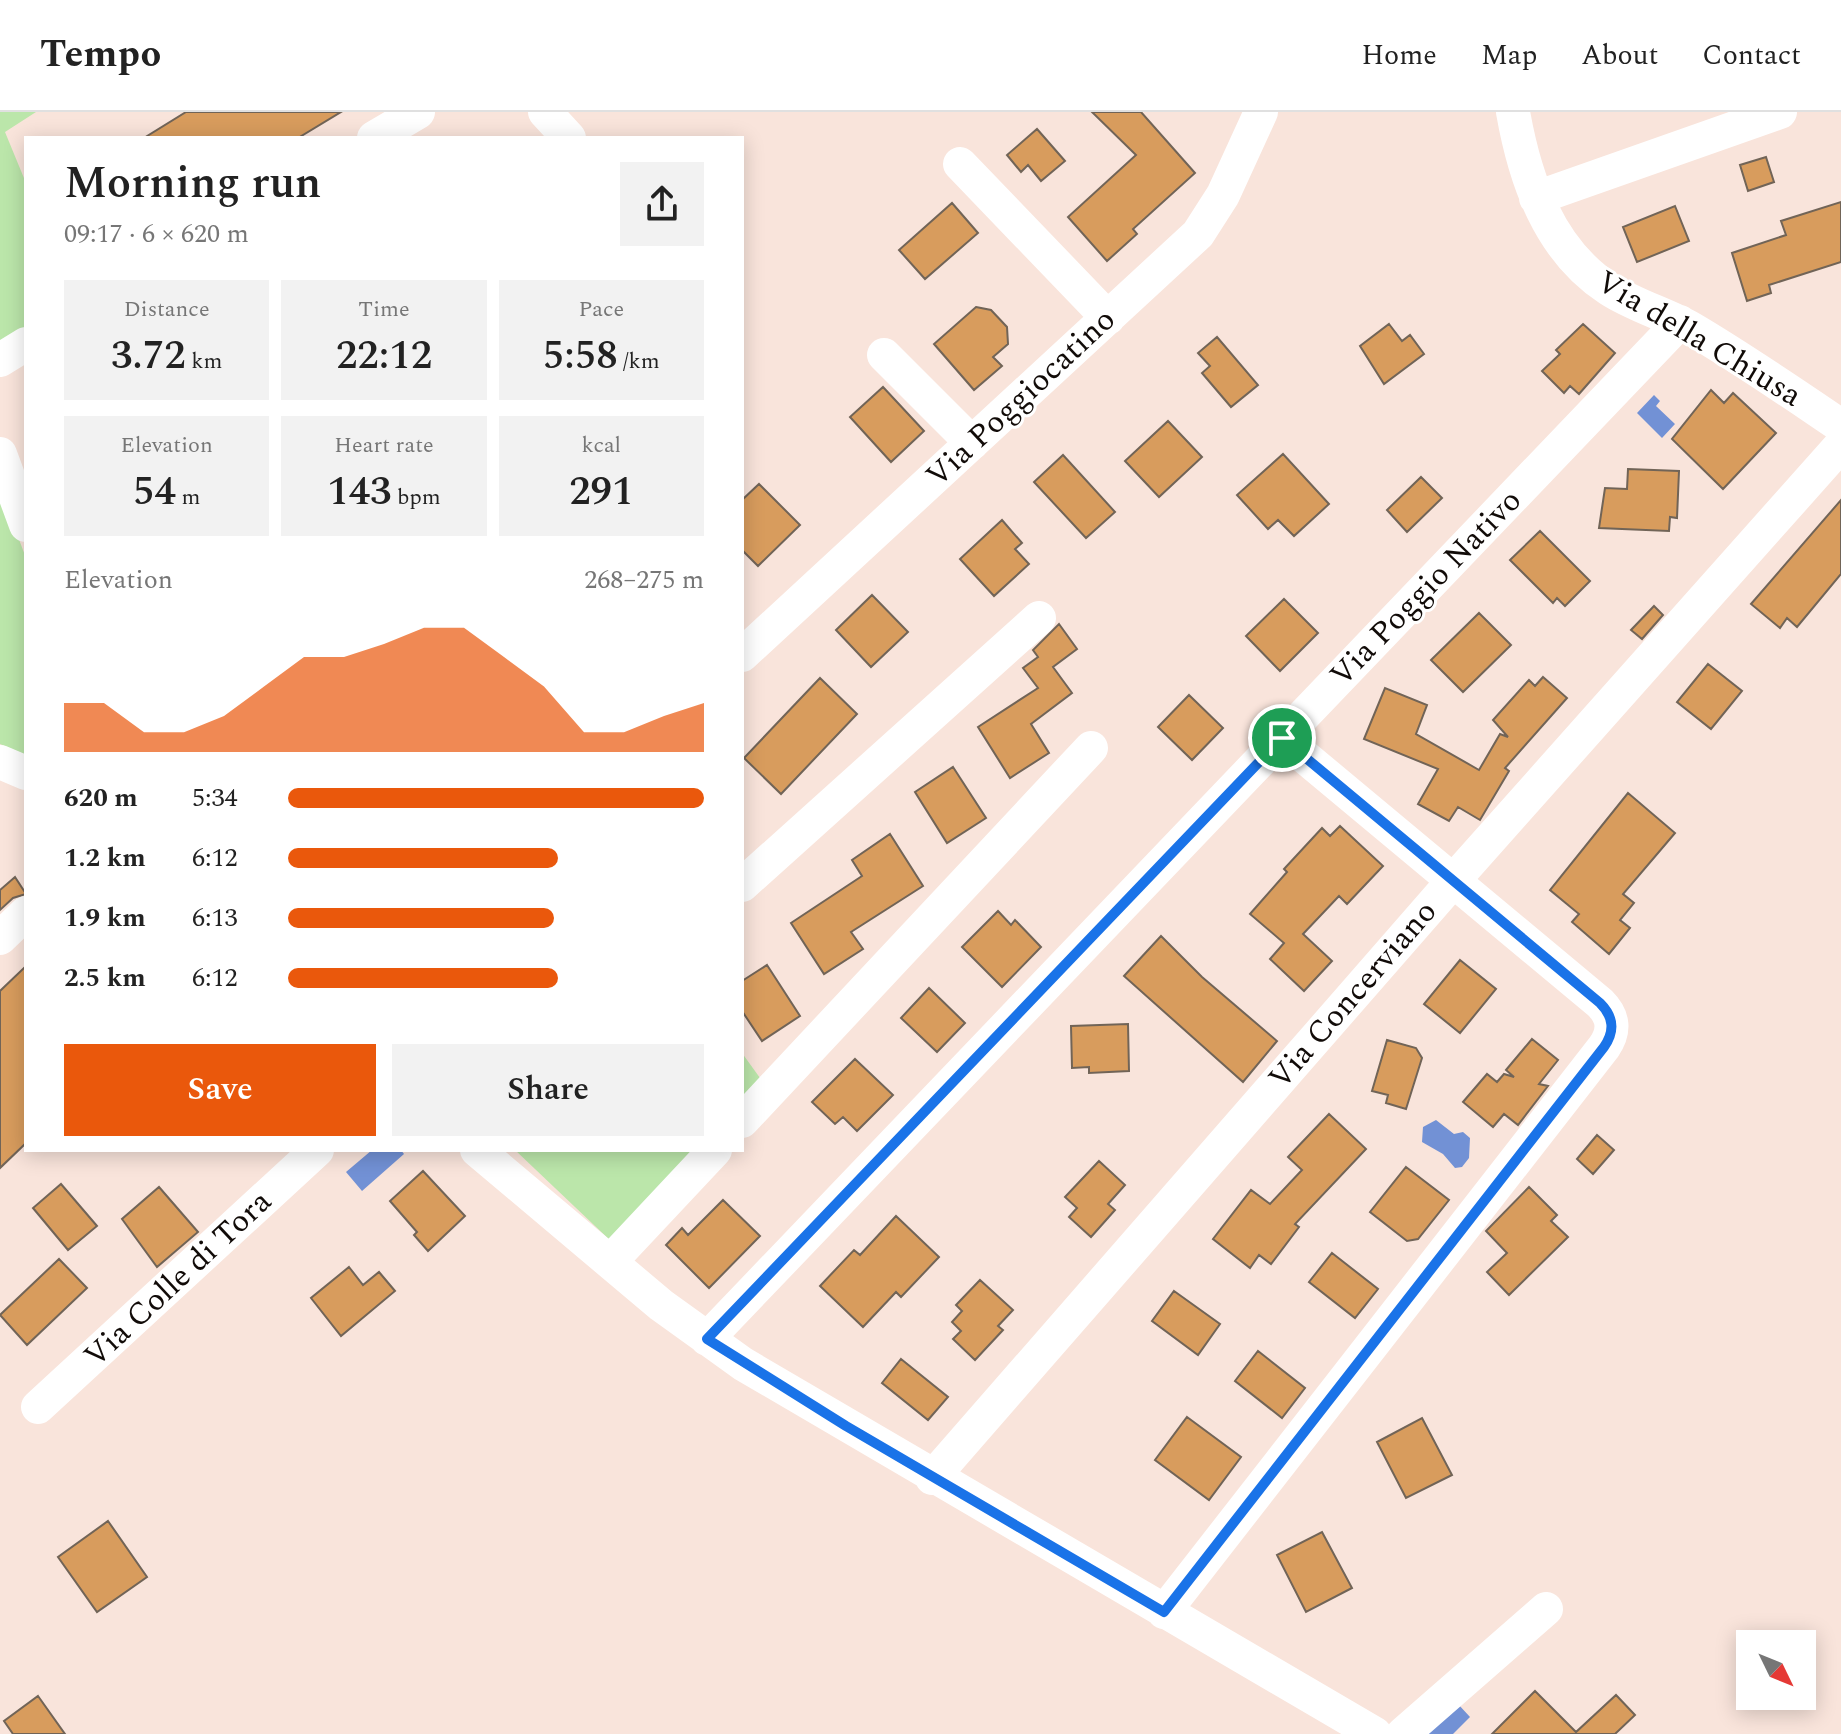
<!DOCTYPE html>
<meta charset="utf-8">
<style>
body{margin:0;font-family:Spectral,serif;background:#f2f2f2;color:#222;height:100vh;display:flex;flex-direction:column;font-size:30px;white-space:nowrap}
*{box-sizing:border-box;margin:0}
p{font-size:26px;color:#767676}
.icon{flex:none;width:44px;height:44px;fill:none;stroke:currentColor;stroke-width:2;stroke-linecap:round;stroke-linejoin:round}
.map{position:relative;flex:1;overflow:hidden}
.side{position:absolute;left:24px;top:24px;width:720px;height:1016px;display:flex;flex-direction:column;background:#fff;border-radius:0px;box-shadow:0 4px 20px #0003}
.side>*{flex:none}
.needle{width:52px;rotate:133deg}
.controls{position:absolute;left:1736px;top:1518px;display:grid;gap:16px}
.controls a{display:grid;place-items:center;width:80px;height:80px;border-radius:0px;background:#fff;box-shadow:0 4px 20px #0003;font-size:40px}
.pin{position:absolute;display:grid;place-items:center;width:68px;height:68px;color:#fff;margin:-34px;border:4px solid #fff;border-radius:50%;box-shadow:0 2px 8px #0007}
.round{display:grid;place-items:center;flex:none;width:84px;height:84px;border-radius:0px;background:#f2f2f2}
.overview{display:flex;align-items:center;justify-content:space-between;height:136px;padding:0 40px}
h1{font-size:44px;font-weight:600;line-height:60px}
.stats{display:grid;grid-template-columns:repeat(3,1fr);gap:12px;height:136px;padding:8px 40px}
.stats div{display:grid;align-content:center;border-radius:0px;background:#f2f2f2;text-align:center}
.stats b{font-size:40px;font-weight:600}
.stats small{font-size:22px;font-weight:400}
.stats p{font-size:22px}
.chart{height:224px;padding:16px 40px}
.chart p{display:flex;justify-content:space-between}
.chart svg{width:100%;height:144px;margin-top:8px;fill:#ea580c;opacity:.7}
.primary-button{display:flex;gap:16px;margin-top:auto;padding:16px 40px}
.primary-button a{flex:1;height:92px;border-radius:0px;background:#ea580c;color:#fff;font-size:32px;font-weight:600;line-height:92px;text-align:center}
.primary-button a+a{background:#f2f2f2;color:#222}
ul{padding:0 40px;list-style:none;font-size:26px}
li{display:grid;grid-template-columns:128px 96px 1fr;align-items:center;height:60px}
li i{height:20px;border-radius:10px;background:#ea580c}
header{display:flex;align-items:center;gap:48px;box-sizing:border-box;height:112px;padding:0 40px;background:#fff;border-bottom:2px solid #e0e0e0}
header strong{font-size:38px}
nav{display:flex;gap:44px;margin-inline-start:auto;font-size:28px}
.map>svg:first-child{display:block}
</style>
<header>
<strong>Tempo</strong>
<nav><a>Home</a><a>Map</a><a>About</a><a>Contact</a></nav>
</header>
<div class="map">
<svg width="1841" height="1622" viewBox="0 0 1841 1622">
<rect width="100%" height="100%" fill="#f9e4db"/>
<!-- green -->
<path fill="#bbe6aa" d="M0,0H36L5,20L26,71V220L0,237Z
M0,377L26,446V643L0,632Z
M742,941L765,973L742,998Z
M515,1038H704L615,1133Z"/>
<!-- water -->
<path fill="#7291d5" d="M1654,283L1660,289L1656,294L1675,312L1662,326L1637,301Z
M1436,1008L1454,1022L1463,1020L1470,1026L1469,1046L1462,1055L1455,1056L1443,1042L1422,1030L1423,1015Z
M372,1038H401L404,1042L362,1079L346,1060Z
M1458,1592L1470,1605L1453,1622H1426Z"/>
<!-- building -->
<path fill="#d89c5d" stroke="#716457" stroke-width="2" d="M186,0H341L298,26H144Z
M1092,0H1141L1195,61L1133,117L1137,122L1107,149L1068,105L1136,43Z
M1037,17L1065,49L1041,69L1028,53L1021,60L1007,43Z
M1766,45L1774,70L1748,79L1740,53Z
M1841,90V150L1769,173L1771,181L1747,189L1732,141L1786,123L1781,109Z
M952,91L978,121L925,167L899,138Z
M1675,94L1689,129L1637,150L1623,115Z
M976,195L991,198L1007,215L1008,232L993,245L1002,254L974,278L934,232Z
M1389,212L1402,229L1410,223L1424,242L1384,272L1360,234Z
M1583,212L1615,241L1579,282L1570,274L1564,281L1542,259L1560,242L1556,238Z
M1217,225L1258,273L1231,295L1202,261L1210,254L1198,241Z
M883,275L924,319L891,350L850,305Z
M1711,278L1724,291L1733,281L1776,321L1723,377L1672,327Z
M1168,309L1202,345L1159,385L1125,349Z
M1283,342L1329,392L1294,424L1278,408L1268,417L1237,383Z
M1063,343L1115,400L1086,426L1034,370Z
M1628,357L1679,359L1677,406L1670,405L1669,419L1599,416L1605,376L1627,377Z
M1421,365L1442,386L1407,420L1387,398Z
M759,372L800,413L758,454L742,438V388Z
M1841,388V462L1797,515L1787,506L1780,516L1751,492Z
M1002,408L1022,431L1015,437L1029,452L994,484L960,447Z
M1540,419L1590,469L1565,494L1557,486L1553,491L1510,448Z
M872,483L908,520L871,555L836,518Z
M1284,487L1318,521L1280,559L1246,524Z
M1654,494L1663,503L1642,527L1631,518Z
M1479,501L1511,533L1463,580L1431,548Z
M1059,512L1077,537L1053,555L1072,581L1031,612L1049,641L1010,666L978,615L1038,576L1023,556L1038,545L1033,538Z
M1708,552L1742,579L1711,617L1677,590Z
M1543,565L1567,586L1505,656L1509,659L1480,708L1458,695L1449,709L1418,692L1438,657L1364,627L1385,576L1427,593L1416,622L1479,658L1500,622L1508,625L1493,608L1529,568L1535,574Z
M820,566L857,602L781,682L744,646Z
M1189,583L1223,616L1192,648L1158,615Z
M953,655L986,706L947,731L915,680Z
M1628,681L1675,721L1623,782L1634,791L1620,808L1630,816L1609,842L1572,810L1579,802L1550,778Z
M1340,714L1383,754L1347,792L1339,784L1303,822L1332,849L1304,879L1270,847L1284,831L1250,802L1287,760L1284,757L1322,716L1330,724Z
M890,722L923,774L851,820L863,837L824,862L791,811L862,764L852,748Z
M15,765L26,782L13,786L0,798V778Z
M998,799L1011,813L1015,808L1041,835L1002,875L962,835Z
M1161,824L1202,865L1277,929L1243,970L1124,864Z
M1460,848L1496,877L1460,921L1424,892Z
M767,853L800,904L762,929L742,899V869Z
M26,854V1031L0,1056V879Z
M929,876L965,911L937,940L901,906Z
M1128,912L1129,959L1089,961V955L1072,956L1071,914Z
M1532,927L1558,948L1539,972L1548,974L1518,1013L1504,1002L1493,1015L1463,990L1487,962L1497,970L1504,962L1514,965L1506,958Z
M1387,928L1416,936L1422,946L1406,997L1386,991L1388,983L1372,979Z
M855,947L893,983L857,1019L843,1005L835,1012L812,990Z
M1329,1002L1366,1037L1295,1112L1299,1115L1271,1152L1259,1143L1250,1156L1213,1127L1251,1078L1270,1092L1302,1058L1288,1045Z
M1597,1023L1614,1038L1593,1062L1577,1047Z
M1099,1049L1125,1073L1108,1092L1115,1098L1091,1125L1069,1105L1077,1096L1065,1085Z
M1406,1055L1449,1088L1418,1127L1407,1129L1370,1100Z
M423,1059L465,1104L428,1139L414,1123L417,1120L390,1089Z
M61,1072L97,1114L68,1138L33,1096Z
M159,1075L198,1120L157,1155L122,1107Z
M1529,1075L1557,1103L1551,1109L1568,1125L1509,1183L1487,1160L1507,1141L1486,1119Z
M723,1088L760,1124L709,1176L666,1133L682,1116L688,1123Z
M896,1104L939,1145L901,1185L896,1180L863,1215L820,1174L854,1138L860,1143Z
M1332,1141L1378,1177L1355,1206L1309,1170Z
M59,1147L87,1176L27,1233L0,1203Z
M349,1155L363,1173L379,1160L395,1179L341,1224L311,1186Z
M980,1168L1013,1198L998,1214L1003,1218L975,1248L953,1227L961,1219L952,1210L962,1199L956,1193Z
M1174,1179L1220,1212L1198,1243L1152,1209Z
M1258,1239L1305,1276L1282,1306L1235,1269Z
M901,1247L948,1285L928,1308L882,1271Z
M1187,1305L1241,1345L1209,1388L1155,1348Z
M1422,1306L1452,1363L1406,1386L1377,1330Z
M108,1409L147,1465L97,1500L58,1445Z
M1322,1420L1352,1476L1306,1500L1277,1443Z
M1535,1579L1576,1620L1616,1583L1635,1603L1615,1622H1492Z
M38,1584L65,1622H13L4,1609Z"/>
<g fill="none" stroke-linecap="round" stroke-linejoin="round">
<!-- minor -->
<path stroke="#fff" stroke-width="34" d="M545,0L569,26
M1513,0C1525,68 1549,138 1609,177C1635,194 1666,202 1692,217C1743,247 1792,281 1841,314
M374,26L418,0
M960,52L1108,206
M1536,86L1780,0
M884,243L972,331
M0,248L26,232
M0,342L26,413
M742,543L1198,122L1223,83L1261,0
M0,650L26,661
M742,773L1039,506
M0,826L26,801
M742,1009L1091,636
M477,1038L661,1193L743,1252L1375,1622
M610,1150L715,1038
M707,1227L1680,210
M38,1295L317,1038
M932,1366L1453,769L1841,333
M1164,1500L1604,935C1615,919 1614,905 1600,891L1282,626
M1403,1622L1546,1497"/>
</g>
<g fill="none" stroke-linecap="round" stroke-linejoin="round">
<!-- route casing -->
<g stroke="#fff" stroke-width="16">
<path id="route" d="M1282,626L1600,891C1614,905 1615,919 1604,935L1164,1500L846,1314L707,1227Z"/>
</g>
<!-- route -->
<use href="#route" stroke="#1a73e8" stroke-width="10"/>
</g>
<g text-anchor="middle" dominant-baseline="central" stroke-width="6" stroke-linejoin="round" paint-order="stroke">
<!-- street labels -->
<g font-size="32" fill="#110b08" stroke="#fff">
<text transform="translate(1699 227) rotate(31)">Via della Chiusa</text>
<text transform="translate(1021 286) rotate(-43)">Via Poggiocatino</text>
<text transform="translate(1426 476) rotate(-46)">Via Poggio Nativo</text>
<text transform="translate(1353 883) rotate(-49)">Via Concerviano</text>
<text transform="translate(178 1167) rotate(-43)">Via Colle di Tora</text>
</g>
</g>
</svg>
<div class="controls">
<a><svg class="needle" viewBox="-14 -14 28 28"><path d="M0-13l5 13h-10z" fill="#e53935"/><path d="M0 13l5-13h-10z" fill="#767676"/></svg></a>
</div>
<div class="pin" style="left:1282px;top:626px;background:#1e9e55"><svg class="icon" aria-label="arrive" viewBox="0 0 24 24"><path d="M6 21V4h12l-3 4 3 4H6"/></svg></div>
<section class="side">
<div class="overview"><div><h1>Morning run</h1><p>09:17 · 6 × 620 m</p></div><a class="round"><svg class="icon" aria-label="share" viewBox="0 0 24 24"><path d="M12 15V3M7 8l5-5 5 5M5 13v7h14v-7"/></svg></a></div>
<div class="stats">
<div><p>Distance</p><b>3.72<small> km</small></b></div>
<div><p>Time</p><b>22:12</b></div>
<div><p>Pace</p><b>5:58<small> /km</small></b></div>
</div>
<div class="stats">
<div><p>Elevation</p><b>54<small> m</small></b></div>
<div><p>Heart rate</p><b>143<small> bpm</small></b></div>
<div><p>kcal</p><b>291</b></div>
</div>
<div class="chart"><p><span>Elevation</span>268–275 m</p>
<svg viewBox="0 0 160 44" preserveAspectRatio="none"><path d="M0 44V29L10 29L20 38L30 38L40 33L50 24L60 15L70 15L80 11L90 6L100 6L110 15L120 24L130 38L140 38L150 33L160 29V44z"/></svg>
</div>
<ul>
<li><b>620 m</b>5:34<i style="width:100%"></i></li>
<li><b>1.2 km</b>6:12<i style="width:65%"></i></li>
<li><b>1.9 km</b>6:13<i style="width:64%"></i></li>
<li><b>2.5 km</b>6:12<i style="width:65%"></i></li>
</ul>
<div class="primary-button"><a>Save</a><a>Share</a></div>
</section>
</div>
